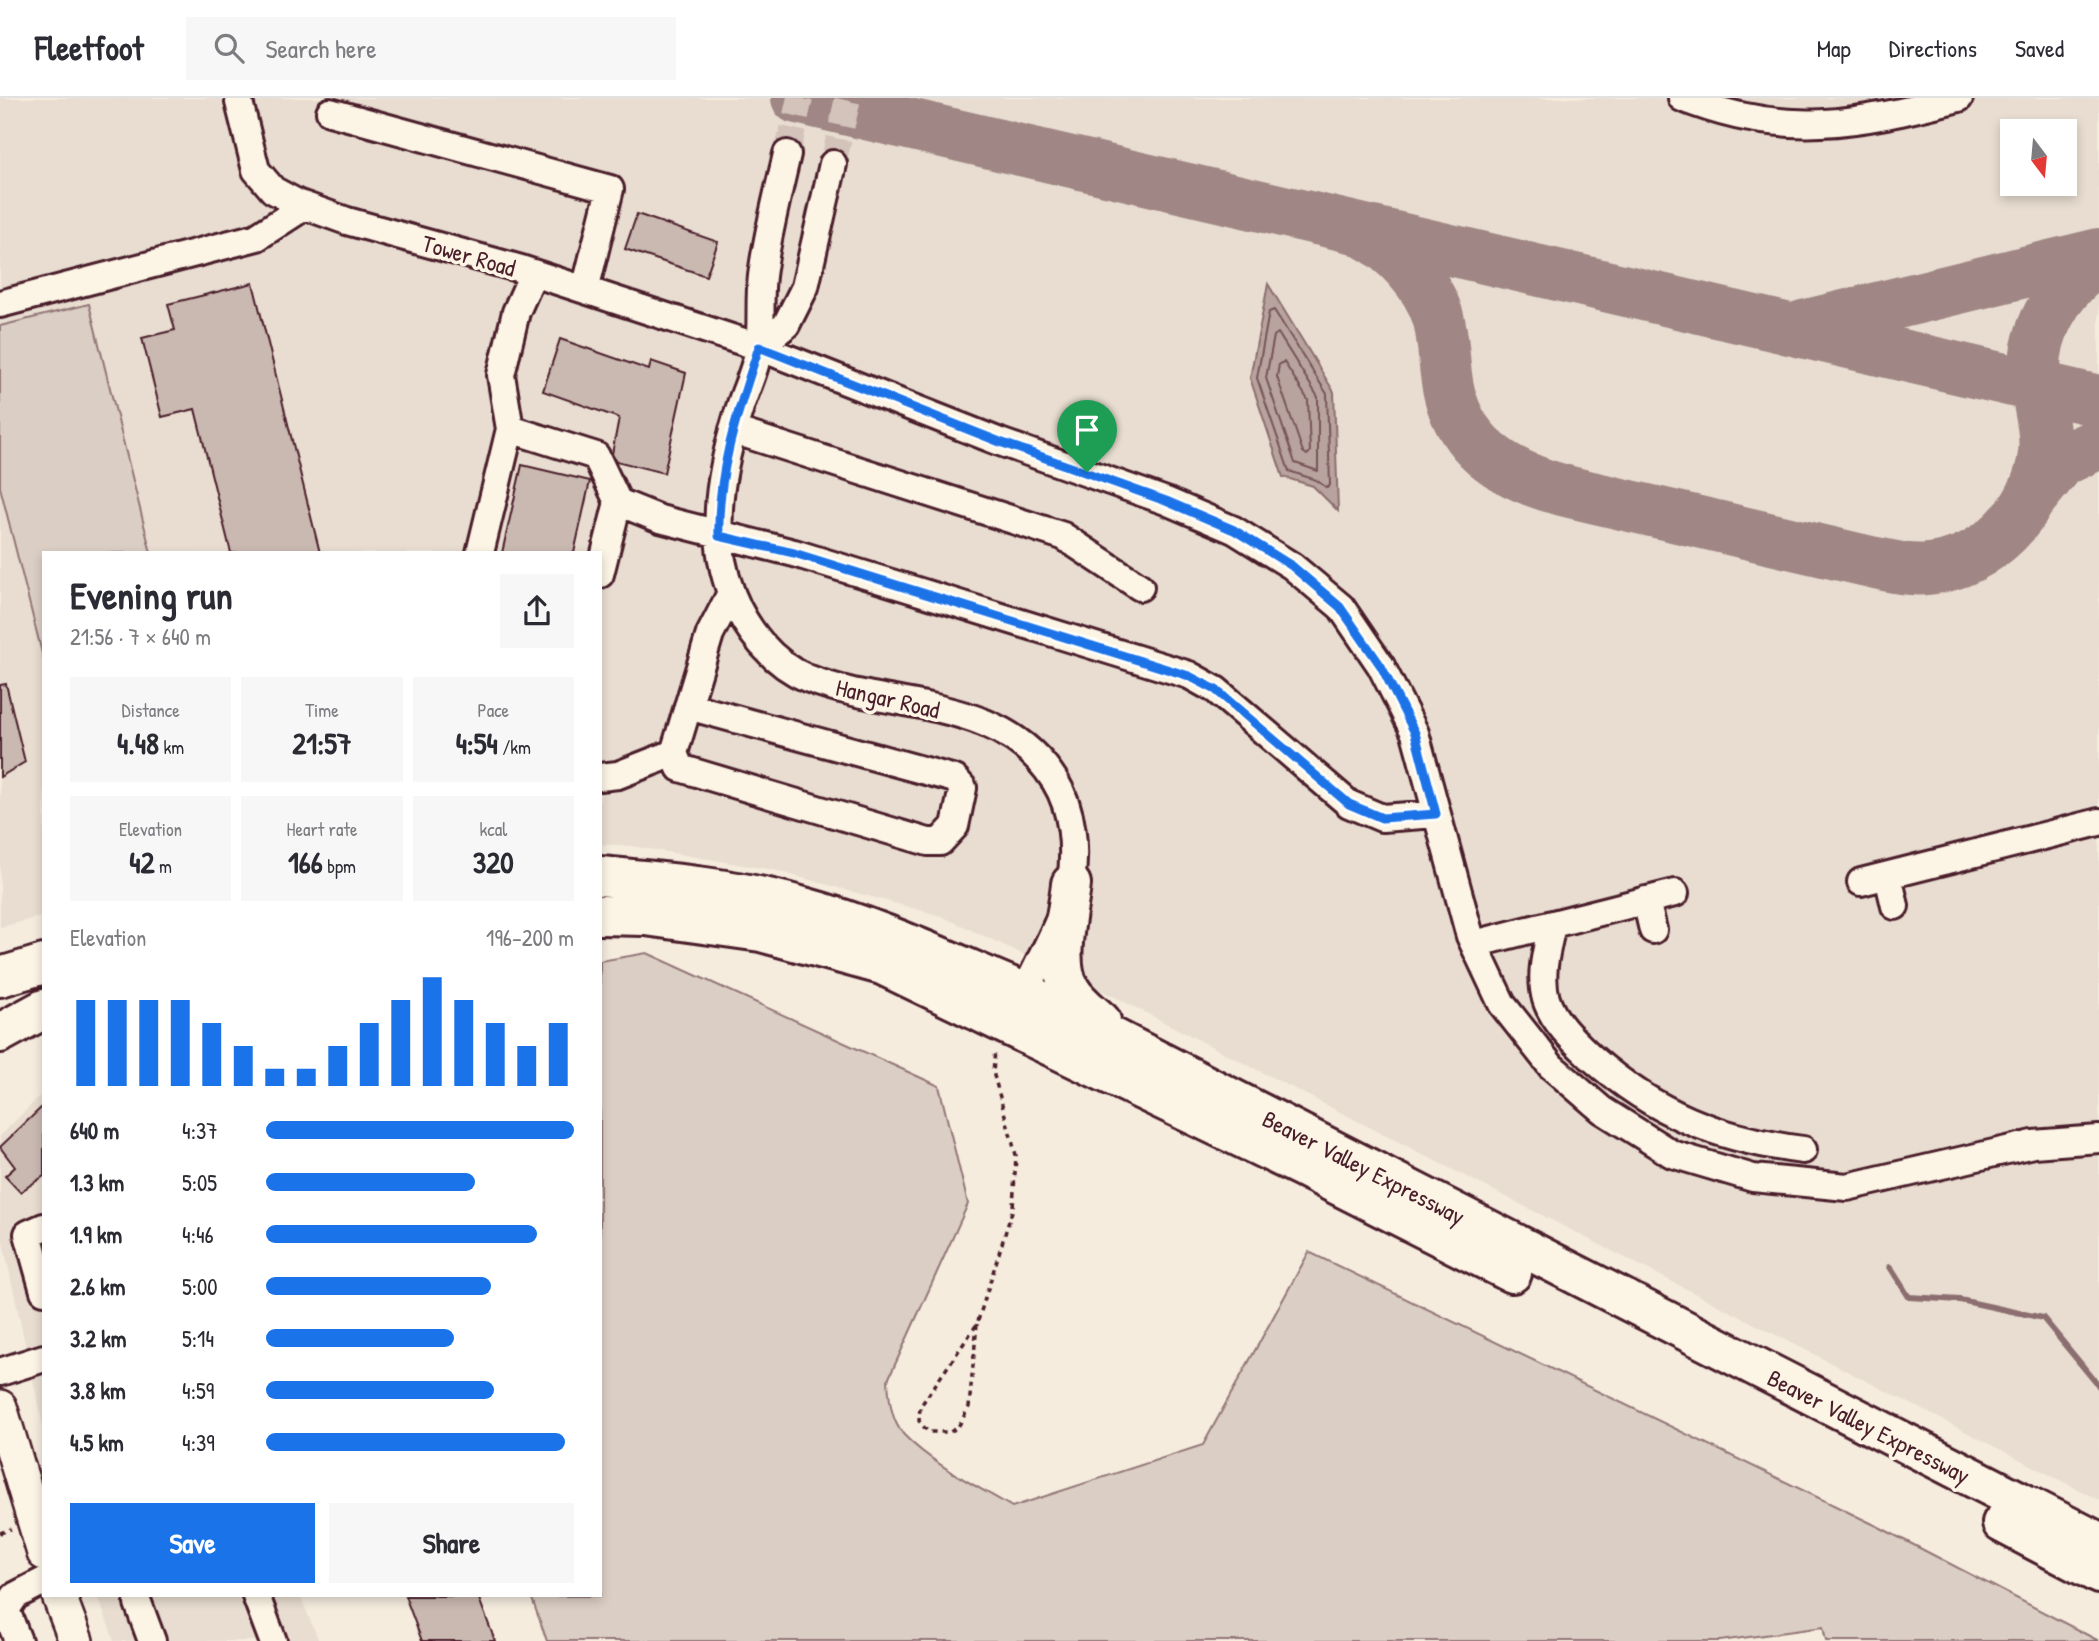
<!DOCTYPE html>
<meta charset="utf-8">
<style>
body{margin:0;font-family:"Patrick Hand",sans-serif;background:#f7f7f7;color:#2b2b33;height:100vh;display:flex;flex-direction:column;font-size:26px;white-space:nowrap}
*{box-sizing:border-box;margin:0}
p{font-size:23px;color:#7c7c81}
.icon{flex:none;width:38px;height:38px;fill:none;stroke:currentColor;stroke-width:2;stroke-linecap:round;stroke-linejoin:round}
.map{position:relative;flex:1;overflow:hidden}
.details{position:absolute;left:42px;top:453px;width:560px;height:1046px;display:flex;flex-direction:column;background:#fff;border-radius:0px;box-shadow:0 4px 10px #0003}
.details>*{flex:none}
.needle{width:46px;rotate:164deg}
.fabs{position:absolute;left:2000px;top:21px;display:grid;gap:14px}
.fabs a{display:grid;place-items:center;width:77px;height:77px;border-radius:0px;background:#fff;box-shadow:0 4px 10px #0003;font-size:35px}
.pin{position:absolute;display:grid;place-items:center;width:60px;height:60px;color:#fff;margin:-72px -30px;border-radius:50% 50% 50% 0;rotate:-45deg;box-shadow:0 0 7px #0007}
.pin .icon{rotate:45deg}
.round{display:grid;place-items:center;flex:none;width:74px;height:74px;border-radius:0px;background:#f7f7f7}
.head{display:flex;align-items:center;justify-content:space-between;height:119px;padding:0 28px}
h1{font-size:38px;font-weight:700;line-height:52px}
.metrics{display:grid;grid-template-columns:repeat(3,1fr);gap:10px;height:119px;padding:7px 28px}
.metrics div{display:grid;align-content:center;border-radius:0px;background:#f7f7f7;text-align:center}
.metrics b{font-size:30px;font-weight:700}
.metrics small{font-size:19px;font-weight:400}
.metrics p{font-size:19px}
.chart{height:196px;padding:14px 28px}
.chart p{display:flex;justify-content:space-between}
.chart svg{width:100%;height:126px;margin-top:7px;stroke:#1a73e8;stroke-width:6}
.button{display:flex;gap:14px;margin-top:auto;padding:14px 28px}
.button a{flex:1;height:80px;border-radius:0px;background:#1a73e8;color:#fff;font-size:28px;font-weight:700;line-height:80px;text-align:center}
.button a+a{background:#f7f7f7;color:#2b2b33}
ul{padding:0 28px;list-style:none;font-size:23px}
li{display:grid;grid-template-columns:112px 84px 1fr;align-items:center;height:52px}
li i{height:18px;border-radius:9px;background:#1a73e8}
header{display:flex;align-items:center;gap:42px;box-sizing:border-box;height:98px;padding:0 35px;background:#fff;border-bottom:2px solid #e1e1e2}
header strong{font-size:33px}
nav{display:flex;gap:38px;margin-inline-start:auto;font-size:24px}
.search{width:490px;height:63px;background:#f7f7f7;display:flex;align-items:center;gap:18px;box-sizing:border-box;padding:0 24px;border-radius:0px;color:#7c7c81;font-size:26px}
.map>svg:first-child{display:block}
</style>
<header>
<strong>Fleetfoot</strong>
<div class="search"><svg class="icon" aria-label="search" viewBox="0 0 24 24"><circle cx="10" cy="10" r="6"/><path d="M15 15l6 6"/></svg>Search here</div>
<nav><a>Map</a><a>Directions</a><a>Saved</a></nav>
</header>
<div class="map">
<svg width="2099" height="1543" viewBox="0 0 2099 1543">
<rect width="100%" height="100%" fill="#f5ecde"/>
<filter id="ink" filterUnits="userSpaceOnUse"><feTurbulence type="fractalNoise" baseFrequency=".0143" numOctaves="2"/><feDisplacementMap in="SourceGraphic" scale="14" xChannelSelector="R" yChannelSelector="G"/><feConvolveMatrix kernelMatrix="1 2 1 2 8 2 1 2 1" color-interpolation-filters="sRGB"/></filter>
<g filter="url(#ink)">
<!-- built -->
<path fill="#e8ddd0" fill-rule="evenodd" d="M0,0H2099V1402L1111,897L941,818L774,772L631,748L600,746V455H44V818L0,829ZM2012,33H2065V86H2012Z
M44,994V1332L0,1131V1038Z
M98,1498H300L319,1543H114Z"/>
<!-- green -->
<path fill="#dbcec4" stroke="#927678" stroke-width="2" d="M89,206L151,455H44V563L0,389V228Z
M647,855L939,988L968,1106L888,1282C889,1300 891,1323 904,1337C933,1367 977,1388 1012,1409L1203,1347L1309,1154L1879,1429L2099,1543H1826L1823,1529L1720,1543H547L531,1498H600V863Z"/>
<!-- water -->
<path fill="#b8a39e" stroke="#8c6e70" stroke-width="2" d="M1268,186L1334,294L1338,413L1313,388L1283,379L1250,280Z"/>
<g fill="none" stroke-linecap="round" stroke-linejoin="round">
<!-- shore -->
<path stroke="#765459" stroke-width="2" d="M1274,212L1327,296L1330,387L1327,390L1316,382L1289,373L1257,280L1269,214Z
M1278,235L1318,299V373L1295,365L1266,280L1274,238Z
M1284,264L1308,302L1310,354L1307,357L1303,354L1277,279L1279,266Z"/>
<!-- stream -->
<path stroke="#8c6e70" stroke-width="6" d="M1890,1169L1909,1199L1960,1202L2043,1220L2099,1288"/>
<!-- taxiway -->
<path stroke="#a08684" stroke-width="52" d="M797,0L2099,303
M1365,135C1396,151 1428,186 1438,219C1445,243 1443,269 1449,294C1463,354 1514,381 1570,394L1871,464C1890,468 1909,473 1928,471C1988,465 2037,414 2044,356C2047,333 2039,310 2036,288C2029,237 2057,189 2099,162
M1803,228L2099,156
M2030,401L2061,363L2099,345"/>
</g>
<!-- building -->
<path fill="#cab9b1" stroke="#4a1f2b" stroke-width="2" d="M637,116L718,144L706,178L625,151Z
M253,185L320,455H231L195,311L162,319L142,240L175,232L168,206Z
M560,241L649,272L651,263L686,275L664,375L616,363L612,356L619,320L543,293Z
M522,367L590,383L574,455H502Z
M6,586L25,664L0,679V587Z
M44,1007V1078L20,1094L5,1078L15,1069L0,1049Z
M405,1498H478L495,1543H422Z"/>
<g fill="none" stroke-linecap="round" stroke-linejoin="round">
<!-- minor-tunnel -->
<path stroke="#d3c3ba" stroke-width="26" stroke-dasharray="26 13" stroke-linecap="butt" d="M787,56L800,0
M833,66L848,0"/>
<!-- minor casing -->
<g stroke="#4a1f2b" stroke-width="32">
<path id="minor" d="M1682,0C1784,41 1857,26 1959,0
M239,4L256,72L273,92L297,105L347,123L521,171L759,249L1000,344L1166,403L1234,432L1292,468L1341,509L1381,568L1415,635L1470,838L1502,906L1551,968L1602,1012L1672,1056L1753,1080L1847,1089L2033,1046L2099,1041
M330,14L610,91L585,192
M787,56C778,96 767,137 762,178C759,202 762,226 759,249C757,268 747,288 741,306C721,368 707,435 732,497C746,532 772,565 807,580C891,614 1001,596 1055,683C1073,712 1076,751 1071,783C1066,819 1033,874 1018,908
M533,176L516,214L501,277L510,331L596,358L618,404L660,421L794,455L1189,577L1216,592L1349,706L1382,720L1436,716
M0,206L257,139L305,108
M759,249L786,227L805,189L833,66
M733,332L1063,438L1140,489
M480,455L510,331
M600,476L618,404
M688,608L955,681L963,690L955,728L940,744H928L680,670L674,655L710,536L731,495
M600,679L618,677L674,655
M1888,778L1895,808
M1861,784L2099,724
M1646,802L1653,832
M1552,827C1547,851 1539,876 1546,901C1553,924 1574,943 1591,959C1655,1016 1719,1041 1803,1052
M1474,846L1675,795
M44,1129L28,1136L44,1193
M0,1274L44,1260
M256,1498L273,1543
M138,1505L152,1543
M18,1543L6,1512L15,1498L44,1483"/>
</g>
<!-- major casing -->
<g stroke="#4a1f2b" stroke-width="38">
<path id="major" d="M0,1309L44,1455
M59,1498L76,1543"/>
</g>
<!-- highway casing -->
<g stroke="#4a1f2b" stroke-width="44">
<path id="highway" d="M600,778C667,784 736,790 800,808C877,829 951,864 1024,894L2099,1444
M1071,786C1068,817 1054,863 1070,891C1077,904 1090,913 1101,923
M600,817L646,818L761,834L882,867L1300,1068L1512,1175
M0,879L44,866
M0,935L44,911
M2002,1425L2099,1476"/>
</g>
<!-- path -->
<path stroke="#4a1f2b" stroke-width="3.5" stroke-dasharray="5 5" stroke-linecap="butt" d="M977,1226L969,1309L958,1329L950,1334H928L919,1323L920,1309L977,1226L1013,1110L1016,1057L993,974L995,952
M0,1435L11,1431"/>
<!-- minor -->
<use href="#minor" stroke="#fcf5e5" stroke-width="26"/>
<!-- major -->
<use href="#major" stroke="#fcf5e5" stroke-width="33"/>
<!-- highway -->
<use href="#highway" stroke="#fcf5e5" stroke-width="38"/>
</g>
</g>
<g fill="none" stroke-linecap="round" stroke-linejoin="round" filter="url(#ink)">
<!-- route casing -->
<g stroke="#fff" stroke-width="14">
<path id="route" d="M759,249L1000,344L1166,403L1234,432L1292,468L1340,509L1381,568L1415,635L1436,716L1382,720L1349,706L1216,592L1189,578L794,455L719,438C717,372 739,311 759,249Z"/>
</g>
<!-- route -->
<use href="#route" stroke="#1a73e8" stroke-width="9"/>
</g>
<g text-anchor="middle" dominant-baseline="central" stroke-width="7" stroke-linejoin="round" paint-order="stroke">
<!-- street labels -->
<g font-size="24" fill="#4a1f2b" stroke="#fcf5e5">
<text transform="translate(469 157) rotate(16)">Tower Road</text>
<text transform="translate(888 600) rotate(13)">Hangar Road</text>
<text transform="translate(1364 1069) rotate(27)">Beaver Valley Expressway</text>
<text transform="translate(1869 1328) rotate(27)">Beaver Valley Expressway</text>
</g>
</g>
</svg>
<div class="fabs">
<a><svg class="needle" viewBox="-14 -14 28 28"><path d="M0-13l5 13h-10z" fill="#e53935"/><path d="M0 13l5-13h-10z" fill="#7c7c81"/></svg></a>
</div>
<div class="pin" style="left:1087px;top:374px;background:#1e9e55"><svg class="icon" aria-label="arrive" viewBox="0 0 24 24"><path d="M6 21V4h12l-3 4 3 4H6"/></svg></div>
<section class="details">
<div class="head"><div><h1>Evening run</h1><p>21:56 · 7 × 640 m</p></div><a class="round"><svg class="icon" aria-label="share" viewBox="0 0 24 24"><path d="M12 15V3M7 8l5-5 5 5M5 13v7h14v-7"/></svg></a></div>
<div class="metrics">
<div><p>Distance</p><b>4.48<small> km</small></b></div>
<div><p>Time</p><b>21:57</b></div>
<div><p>Pace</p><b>4:54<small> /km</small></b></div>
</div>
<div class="metrics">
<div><p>Elevation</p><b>42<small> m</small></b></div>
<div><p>Heart rate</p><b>166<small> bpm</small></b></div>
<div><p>kcal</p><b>320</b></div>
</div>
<div class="chart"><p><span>Elevation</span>196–200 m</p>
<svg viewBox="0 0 160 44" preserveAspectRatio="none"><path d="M5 44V14M15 44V14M25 44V14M35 44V14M45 44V22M55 44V30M65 44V38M75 44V38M85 44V30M95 44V22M105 44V14M115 44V6M125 44V14M135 44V22M145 44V30M155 44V22"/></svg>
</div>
<ul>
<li><b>640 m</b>4:37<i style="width:100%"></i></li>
<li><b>1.3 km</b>5:05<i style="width:68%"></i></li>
<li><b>1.9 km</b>4:46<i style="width:88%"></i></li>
<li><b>2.6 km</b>5:00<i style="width:73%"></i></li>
<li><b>3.2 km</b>5:14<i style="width:61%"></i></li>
<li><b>3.8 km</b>4:59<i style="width:74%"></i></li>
<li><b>4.5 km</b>4:39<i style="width:97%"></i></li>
</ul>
<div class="button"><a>Save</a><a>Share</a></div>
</section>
</div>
